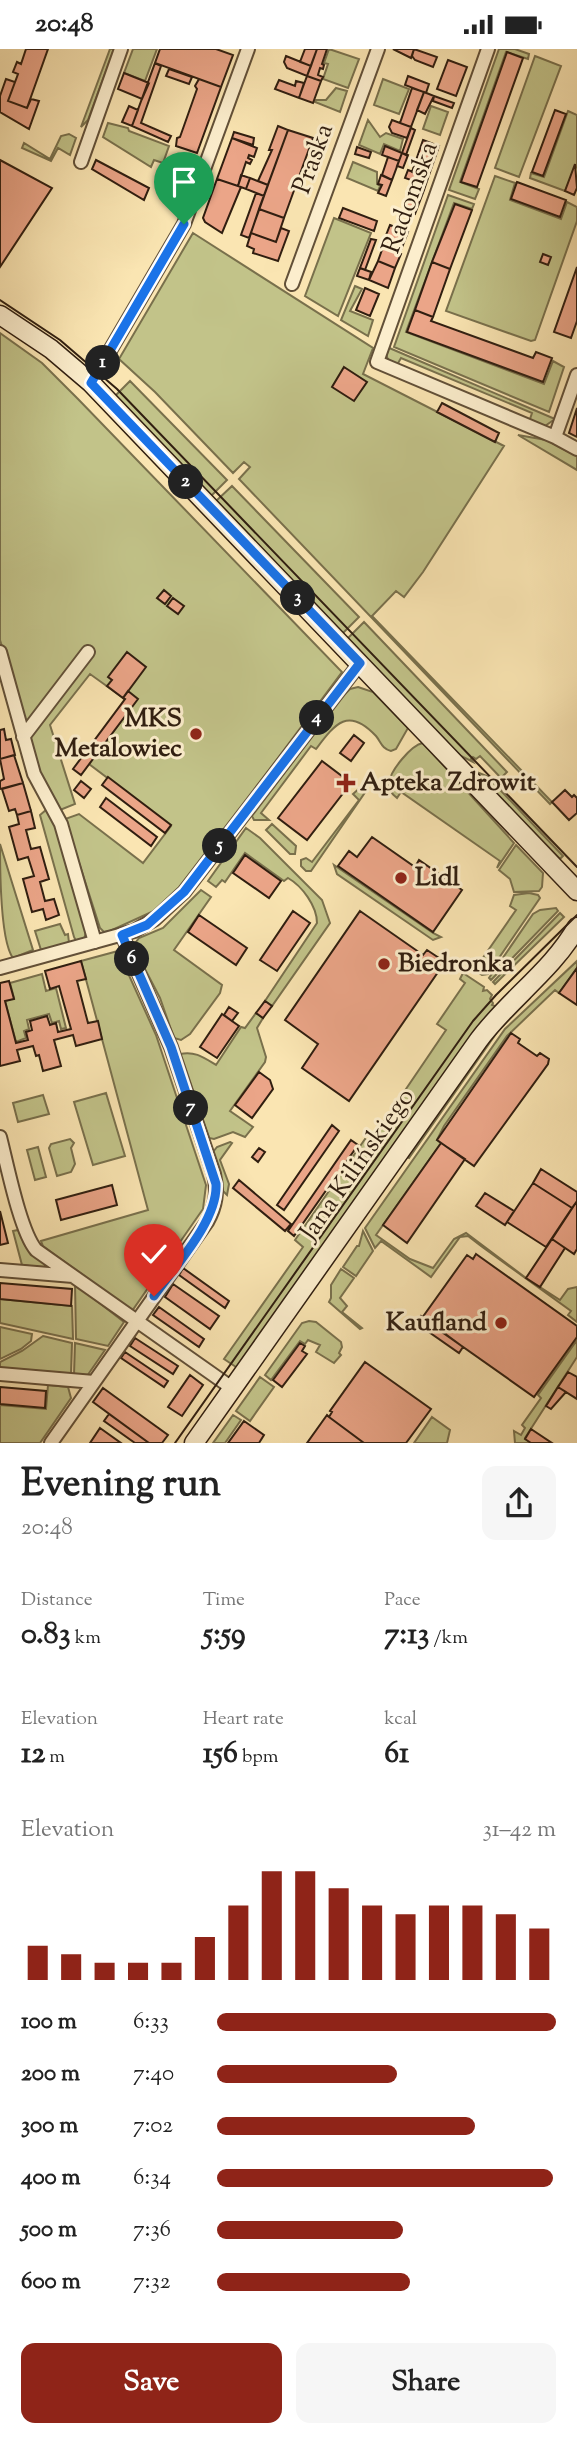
<!DOCTYPE html>
<meta charset="utf-8">
<style>
body{margin:0;font-family:"Sorts Mill Goudy",serif;background:#f6f6f6;color:#222;height:100vh;display:flex;flex-direction:column;font-size:26px;white-space:nowrap}
*{box-sizing:border-box;margin:0}
p{font-size:23px;color:#767676}
.icon{flex:none;width:38px;height:38px;fill:none;stroke:currentColor;stroke-width:2;stroke-linecap:round;stroke-linejoin:round}
.map{position:relative;height:1394px;overflow:hidden}
.details{display:flex;flex-direction:column;background:#fff;flex:1}
.details>*{flex:none}
.pin{position:absolute;display:grid;place-items:center;width:60px;height:60px;color:#fff;margin:-72px -30px;border-radius:50% 50% 50% 0;rotate:-45deg;box-shadow:0 0 7px #0007}
.pin .icon{rotate:45deg}
.km{position:absolute;width:35px;height:35px;margin:-18px;border-radius:50%;background:#222;color:#fff;font-size:19px;line-height:35px;text-align:center}
.round{display:grid;place-items:center;flex:none;width:74px;height:74px;border-radius:14px;background:#f6f6f6}
.overview{display:flex;align-items:center;justify-content:space-between;height:119px;padding:0 21px}
h1{font-size:38px;font-weight:700;line-height:52px}
.figures{display:grid;grid-template-columns:repeat(3,1fr);gap:10px;height:119px;padding:7px 21px}
.figures div{display:grid;align-content:center}
.figures b{font-size:30px;font-weight:700}
.figures small{font-size:19px;font-weight:400}
.figures p{font-size:19px}
.chart{height:196px;padding:14px 21px}
.chart p{display:flex;justify-content:space-between}
.chart svg{width:100%;height:126px;margin-top:7px;stroke:#8f2418;stroke-width:6}
.button{display:flex;gap:14px;margin-top:auto;padding:14px 21px}
.button a{flex:1;height:80px;border-radius:14px;background:#8f2418;color:#fff;font-size:28px;font-weight:700;line-height:80px;text-align:center}
.button a+a{background:#f6f6f6;color:#222}
ul{padding:0 21px;list-style:none;font-size:23px}
li{display:grid;grid-template-columns:112px 84px 1fr;align-items:center;height:52px}
li i{height:18px;border-radius:9px;background:#8f2418}
.status{display:flex;justify-content:space-between;align-items:center;height:49px;padding:0 35px;background:#fff;direction:ltr}
.status svg{height:19px;fill:currentColor}
.map>svg:first-child{display:block}
</style>
<div class="status"><b>20:48</b><svg viewBox="0 0 49 12"><path d="M0 12V9h3v3zM5 12V6h3v6zM10 12V3h3v9zM15 12V0h3v12zM26 1h20v11H26zM47 4h2v5h-2z"/></svg></div>
<div class="map">
<svg width="577" height="1394" viewBox="0 0 577 1394">
<rect width="100%" height="100%" fill="#fae5b2"/>
<filter id="stains"><feTurbulence type="fractalNoise" baseFrequency=".00286" numOctaves="4"/><feColorMatrix values="0 0 0 0 .2 0 0 0 0 .09 0 0 0 0 .02 0 0 0 .5 -.17"/></filter>
<radialGradient id="worn" r=".72"><stop offset=".6" stop-color="#630" stop-opacity="0"/><stop offset="1" stop-color="#630" stop-opacity=".3"/></radialGradient>
<!-- green -->
<path fill="#c2c389" stroke="#79704c" stroke-width="2" d="M110,0H114L88,71L81,78Z
M133,0H157L145,32L124,24Z
M329,0L359,10L348,39L323,30L328,15L324,14Z
M499,0H515L529,5L528,10L506,3L460,133L479,140L475,150L449,141Z
M535,7L561,17L519,128L495,119Z
M383,30L409,40L399,65L374,56Z
M336,39L347,42L340,63L315,53L316,51H326Z
M431,57L448,63L440,86L423,80Z
M568,62L577,66V116L565,142L530,129L531,124L544,128Z
M368,71L380,88L386,84L403,90L400,102L384,95L380,105L359,96Z
M108,74L128,79L129,82L169,97L163,114L154,111L151,118L103,88Z
M69,85L76,89L70,106L58,99L51,112L22,99L24,94L50,110L61,87Z
M353,113L377,123V135L380,137L378,142L347,129Z
M495,127L515,134L510,151L561,170L567,153L577,158V172L535,291L531,292L446,262Z
M448,146L474,155L472,160L454,154L406,283L544,335L553,312L564,318L549,363L394,298Z
M334,169L371,184L338,267L305,247Z
M193,184L373,299L363,325L504,397L423,523L404,548L396,542L372,567L552,753L550,755L239,430L250,418L244,413L233,424L155,343L119,310Z
M355,237L362,240L350,262L373,271L368,287L341,271Z
M0,284L42,314L78,350L342,623L179,842L156,861L110,882L104,883L100,879L65,770L79,765L143,814L171,777L89,715L133,656L90,625L50,676L75,755L60,761L44,736L0,591Z
M387,298L555,370L545,377L529,373L532,364L401,309L397,316C387,311 385,309 387,298Z
M130,332L227,431L211,447L113,349Z
M518,386L546,391L577,407V421Z
M232,437L359,568L341,586L216,452Z
M364,573L507,723L501,729L480,707L476,710L473,708L471,710L473,713L455,704L346,591Z
M358,638L373,643L408,679L396,700L391,702C382,700 381,693 376,687C348,657 335,675 316,700L311,697L261,764L269,771H254L252,767L342,648L350,640Z
M423,694L514,794L497,819L500,812L401,743L397,749C392,745 388,741 389,734C390,722 411,696 423,694Z
M474,722L487,727L563,807L560,810Z
M362,737L366,742L311,822H306L301,817V811L306,809L312,813L359,751L353,745Z
M46,761L54,770L86,883L84,891L76,892L74,888L40,766Z
M272,775L296,797L295,805H290L266,781Z
M246,779L260,789L322,851L330,874L272,957L265,952L317,874C317,857 302,837 288,829L284,832L245,804L225,833L222,831L216,838L208,832Z
M0,795L33,901L13,909C0,892 0,821 0,795Z
M516,796L543,824L542,838L539,842L514,843L510,830L499,821Z
M334,816L433,884L441,888L433,891L337,825Z
M201,841L211,848L174,901L222,936L220,944L190,985L181,991L174,989L160,949L133,897L139,889L163,879Z
M529,844L538,846L540,849L488,925L482,926L468,917L473,910L480,913L516,861L510,857L514,846Z
M556,859L558,862L491,931L489,929L533,865L540,861Z
M560,864L564,868L495,935L493,933Z
M60,875L65,886L68,885L69,894L41,901L35,882Z
M118,902L156,986L206,1136L203,1160L132,1262L43,1197L41,1192L148,1161L81,912Z
M577,912V919L559,944L555,941L507,987L444,1077L437,1091L441,1094L376,1186L410,1210L433,1219L454,1190L466,1184L526,1229L560,1251L568,1240L577,1238V1273L568,1266L571,1262L481,1197L468,1187L460,1188L431,1228L381,1192L375,1199L365,1179L505,980Z
M463,924L484,938L483,942L487,941L492,946L490,950L493,954L492,956L495,957L493,962L239,1320L224,1310L303,1198L295,1191L365,1090L370,1093L446,981L437,975L465,934L460,930Z
M42,925L46,942L56,939L66,979L61,980L59,972L52,974L49,965L27,971L29,980L24,982L26,989L16,993L5,952L14,949L10,934Z
M529,947L530,949L498,982L409,1109L407,1108L422,1081L490,984Z
M256,964L263,969L257,979L266,1008L265,1013L230,1062L253,1078L245,1088L233,1083L214,1090L209,1089L180,1005C195,1002 203,1008 216,1016L241,978L245,979Z
M106,1044L125,1107L93,1116L74,1053Z
M43,1046L49,1065L18,1073L13,1054Z
M70,1090L74,1094L71,1099L75,1115L71,1123L57,1127L49,1099L51,1095Z
M230,1093L232,1094L220,1111L229,1135L227,1146L223,1142L213,1103L217,1098Z
M38,1098L46,1128L35,1131L27,1101Z
M18,1181L26,1198L53,1220L22,1216L13,1182Z
M363,1182L373,1202L356,1227L343,1218L357,1197H359Z
M341,1220L354,1229L340,1249L347,1257L342,1263L362,1279L360,1280L329,1253L331,1249V1236Z
M75,1235L124,1273L108,1297L76,1290Z
M0,1250L72,1257L73,1290L0,1274Z
M309,1272L316,1273L341,1293L342,1298L339,1304L341,1306L334,1314L316,1303L320,1296L308,1291L305,1295L300,1292L271,1331L265,1326L302,1274Z
M0,1278L32,1285L31,1292L21,1300L0,1310Z
M43,1287L72,1294L71,1325L0,1319V1313L22,1302Z
M577,1291V1308L525,1389L531,1394H515L514,1382L521,1386L525,1379L522,1376L541,1349L538,1346Z
M75,1294L105,1301L87,1327L74,1326Z
M260,1328L274,1338L250,1372L236,1362Z
M48,1336L68,1338L71,1349L40,1394H0V1356L46,1360Z
M233,1366L241,1371L225,1394H213Z
M432,1368L450,1381L447,1394H414Z"/>
<!-- building -->
<path fill="#eba588" stroke="#301e10" stroke-width="2" d="M26,0H48L27,59L8,52L18,25L13,23L17,13L21,15Z
M160,0H216L233,6L221,38L155,14Z
M305,0H317L311,17L300,13Z
M317,0H327L322,15L324,16L323,20L320,19L318,26L323,28L321,32L307,27Z
M393,0H414L411,9Z
M414,0L437,8L433,18L415,11L412,7Z
M507,3L523,9L477,138L461,133Z
M286,7L311,17L307,27L287,19L284,13Z
M448,11L467,18L456,47L437,40Z
M155,14L161,17L141,74L171,87L168,93L132,77Z
M169,20L192,28L189,35L166,27Z
M124,24L149,34L142,50L118,40Z
M307,27L321,32L313,54L299,49Z
M408,27L429,35L426,44L405,36Z
M6,30L15,33L8,52L27,59L31,50L39,52L29,80L0,63V47Z
M199,30L221,38L197,104L176,97L177,89L180,88L197,40L195,37Z
M279,31L295,37L296,32L304,34L299,49L275,40Z
M412,39L424,43L411,78L400,74Z
M424,43L434,47L425,65L417,61Z
M434,47L454,54L452,59L433,52Z
M129,57L138,61L132,77L122,73Z
M555,61L566,65L543,127L532,123Z
M392,71L411,78L407,89L392,84L389,78Z
M278,77L288,81L268,136L258,132L272,101H269Z
M411,79L415,81L406,106L402,104Z
M288,81L313,89L284,169L259,160Z
M234,83L254,89L253,96L232,89Z
M232,89L257,99L254,108L249,106L248,109L252,111L250,115L246,113L238,137L217,130Z
M423,91L439,97L428,129L412,123Z
M385,97L402,104L399,112L382,106Z
M357,98L371,103L369,109L355,105Z
M402,104L408,106L403,119L397,117Z
M388,108L399,112L392,131L382,126Z
M0,111L52,139L0,218Z
M96,111L149,139L144,151L92,120Z
M575,115L577,139L574,146L565,142Z
M408,121L428,129L424,141L412,136L414,132L405,129Z
M241,126L250,129L246,140L238,137Z
M381,126L392,131L386,147L378,144L382,136L378,135Z
M250,129L268,136L264,147L246,140Z
M217,130L241,138L222,184L205,173L203,169Z
M517,133L566,151L560,168L511,150Z
M412,136L424,141L415,165L403,160Z
M256,144L264,147L249,189L241,186Z
M455,155L472,161L450,220L432,213Z
M343,159L377,172L374,182L339,169Z
M259,160L284,169L276,193L251,184Z
M390,176L408,183L401,201L383,194Z
M281,179L289,182L278,212L253,204L254,200L247,197L251,184L276,193Z
M371,190L376,191L365,221L360,219Z
M383,198L401,205L395,219L378,212Z
M543,205L551,208L548,216L540,213Z
M378,212L395,219L388,239L369,231Z
M432,213L450,220L433,268L415,261Z
M577,218V272L571,289L554,283Z
M360,219L371,223L369,231L357,227Z
M365,239L379,245L370,267L356,261Z
M415,261L433,268L431,272L533,309L536,303L552,309L543,333L407,283Z
M344,318L367,333L354,352L332,338Z
M442,354L499,384L495,393L437,363Z
M577,359V388L569,384Z
M164,541L171,547L165,555L157,549Z
M173,549L184,557L178,565L167,557Z
M127,603L146,618L123,649L107,637L112,631L108,628Z
M128,642L138,650L81,726L73,720L125,650L123,649Z
M4,680L6,691L11,690L15,706L0,710V681Z
M354,686L364,694L351,712L340,704Z
M14,706L23,734L0,740V732L4,730L0,710Z
M322,712L351,734L307,791L278,769Z
M108,728L171,776L165,784L102,736Z
M81,732L91,740L84,749L74,741Z
M23,734L31,762L17,766L15,760L9,762L2,740Z
M565,741L572,748L574,746L577,749V764L569,771L552,753Z
M106,749L157,788L151,797L100,758Z
M31,762L35,779L26,781L31,800L40,798L49,830L40,833L45,852L54,850L59,866L46,871L43,860L32,863L23,830L34,827L28,808L18,811L9,778L19,775L17,766Z
M372,788L415,818L419,811L462,841L433,883L338,817L349,802L357,808Z
M245,806L281,832L269,849L233,824Z
M293,862L310,874L277,922L260,911Z
M360,862L423,906L427,901L445,913L349,1052L302,1019L318,995L285,971Z
M199,866L247,899L236,916L188,883Z
M81,912L86,930L77,932L88,974L98,972L102,990L76,997L73,986L54,991L61,1017L43,1022L39,1006L36,1007L33,997L17,1001L20,1012L0,1017V934L9,932L14,950L5,952L16,994L28,991L26,983L32,981L30,972L47,967L50,976L56,974L58,983L71,980L59,937L50,940L45,922Z
M577,919V956L559,944Z
M265,952L272,957L263,969L256,964Z
M229,958L238,964L232,972L224,966Z
M222,965L239,977L217,1009L200,998Z
M511,984L520,990L518,994L537,1007L540,1004L549,1010L548,1015L474,1117L437,1091Z
M259,1023L270,1031L273,1040L252,1069L235,1056Z
M332,1076L339,1082L284,1161L277,1156Z
M351,1091L358,1096L294,1187L288,1182Z
M441,1094L465,1110L407,1194L383,1176Z
M259,1099L265,1103L258,1113L252,1108Z
M541,1120L577,1143V1152L572,1159L533,1134Z
M239,1131L291,1175L285,1182L233,1139Z
M533,1134L572,1159L546,1198L507,1173Z
M112,1136L117,1156L61,1171L56,1151Z
M485,1144L514,1162L505,1176L476,1157Z
M577,1152V1200L574,1205L552,1190Z
M0,1162L8,1194L0,1196Z
M552,1190L565,1199L540,1238L526,1229Z
M476,1205L577,1277V1288L534,1348L422,1269L467,1206L473,1210Z
M183,1219L229,1252L225,1259L179,1226Z
M0,1234L72,1240L71,1257L0,1250Z
M173,1235L219,1267L210,1280L165,1248Z
M159,1258L204,1290L199,1298L153,1266Z
M421,1267L463,1298L459,1304L416,1274Z
M135,1289L178,1317L173,1325L130,1297Z
M300,1294L305,1297L302,1302L307,1305L282,1338L273,1331Z
M125,1303L168,1332L164,1338L121,1309Z
M365,1313L431,1360L406,1394H364L329,1368L332,1363L330,1362Z
M568,1323L577,1328V1350L558,1338Z
M190,1326L203,1336L182,1367L168,1358Z
M0,1338L46,1342L45,1359L0,1355Z
M558,1338L566,1343L551,1360L546,1357Z
M103,1339L168,1386L162,1394H149L93,1353Z
M109,1365L149,1394H135L104,1372Z
M327,1366L329,1368L364,1394H307Z
M244,1372L264,1386L259,1394H228Z
M100,1379L121,1394H90Z
M531,1380L552,1394H531L525,1390Z"/>
<g fill="none" stroke-linecap="round" stroke-linejoin="round">
<!-- street casing -->
<g stroke="#625038" stroke-width="16">
<path id="street" d="M488,0L377,313L555,388L577,400
M81,113L121,0
M292,235L378,0
M91,334L184,175L248,0
M555,388L577,326
M0,603L34,725L61,775L95,893
M23,688L88,603
M0,919L134,882L155,870L184,843L360,614
M0,1088C7,1115 20,1182 36,1201L232,1339
M0,1221L73,1227
M0,1325L94,1333
M51,1394L207,1173C216,1157 218,1143 214,1125L171,998L122,886"/>
</g>
<!-- secondary casing -->
<g stroke="#301e10" stroke-width="21">
<path id="secondary" d="M0,266L51,300L91,334L577,842
M194,1394L478,992C508,951 552,922 577,878"/>
</g>
<!-- street -->
<use href="#street" stroke="#fceecd" stroke-width="12"/>
<!-- secondary -->
<use href="#secondary" stroke="#fceecd" stroke-width="18"/>
<!-- tram -->
<path stroke="#301e10" stroke-width="2" d="M0,251L60,291L117,340L577,818
M175,1394L473,972L496,946L577,866"/>
</g>
<g fill="none" stroke-linecap="round" stroke-linejoin="round">
<!-- route casing -->
<g stroke="#fff" stroke-width="14">
<path id="route" d="M154,1247C175,1217 218,1171 216,1135L171,998L122,886L147,876L184,843L360,614L91,334L184,175"/>
</g>
<!-- route -->
<use href="#route" stroke="#1a73e8" stroke-width="9"/>
</g>
<!-- markers -->
<g fill="#8f2418" stroke="#fceecd" stroke-width="2.5">
<circle cx="196" cy="685" r="7"/>
<path d="M342.5 723.5h7v7h7v7h-7v7h-7v-7h-7v-7h7z"/>
<circle cx="401" cy="829" r="7"/>
<circle cx="384" cy="915" r="7"/>
<circle cx="501" cy="1274" r="7"/>
</g>
<g text-anchor="middle" dominant-baseline="central" stroke-width="6" stroke-linejoin="round" paint-order="stroke">
<!-- street labels -->
<g font-size="26" fill="#301e10" stroke="#fceecd">
<text transform="translate(314 110) rotate(-70)">Praska</text>
<text transform="translate(411 149) rotate(-70)">Radomska</text>
<text transform="translate(358 1116) rotate(-55)">Jana Kilińskiego</text>
</g>
<!-- poi labels -->
<g font-size="26" font-weight="bold" fill="#301e10" stroke="#fceecd" text-anchor="start">
<text x="182" y="670" text-anchor="end">MKS<tspan x="182" dy="30">Metalowiec</tspan></text>
<text x="360" y="734">Apteka Zdrowit</text>
<text x="415" y="829">Lidl</text>
<text x="398" y="915">Biedronka</text>
<text x="487" y="1274" text-anchor="end">Kaufland</text>
</g>
</g>
<rect width="100%" height="100%" filter="url(#stains)"/>
<rect width="100%" height="100%" fill="url(#worn)"/>
</svg>
<div class="pin" style="left:184px;top:175px;background:#1e9e55"><svg class="icon" aria-label="arrive" viewBox="0 0 24 24"><path d="M6 21V4h12l-3 4 3 4H6"/></svg></div>
<div class="pin" style="left:154px;top:1247px;background:#d93025"><svg class="icon" aria-label="check" viewBox="0 0 24 24"><path d="M5 12l5 5 9-10"/></svg></div>
<b class="km" style="left:103px;top:314px">1</b>
<b class="km" style="left:186px;top:433px">2</b>
<b class="km" style="left:298px;top:549px">3</b>
<b class="km" style="left:317px;top:669px">4</b>
<b class="km" style="left:220px;top:797px">5</b>
<b class="km" style="left:132px;top:910px">6</b>
<b class="km" style="left:191px;top:1059px">7</b>
</div>
<section class="details">
<div class="overview"><div><h1>Evening run</h1><p>20:48</p></div><a class="round"><svg class="icon" aria-label="share" viewBox="0 0 24 24"><path d="M12 15V3M7 8l5-5 5 5M5 13v7h14v-7"/></svg></a></div>
<div class="figures">
<div><p>Distance</p><b>0.83<small> km</small></b></div>
<div><p>Time</p><b>5:59</b></div>
<div><p>Pace</p><b>7:13<small> /km</small></b></div>
</div>
<div class="figures">
<div><p>Elevation</p><b>12<small> m</small></b></div>
<div><p>Heart rate</p><b>156<small> bpm</small></b></div>
<div><p>kcal</p><b>61</b></div>
</div>
<div class="chart"><p><span>Elevation</span>31–42 m</p>
<svg viewBox="0 0 160 44" preserveAspectRatio="none"><path d="M5 44V32M15 44V35M25 44V38M35 44V38M45 44V38M55 44V29M65 44V18M75 44V6M85 44V6M95 44V12M105 44V18M115 44V21M125 44V18M135 44V18M145 44V21M155 44V26"/></svg>
</div>
<ul>
<li><b>100 m</b>6:33<i style="width:100%"></i></li>
<li><b>200 m</b>7:40<i style="width:53%"></i></li>
<li><b>300 m</b>7:02<i style="width:76%"></i></li>
<li><b>400 m</b>6:34<i style="width:99%"></i></li>
<li><b>500 m</b>7:36<i style="width:55%"></i></li>
<li><b>600 m</b>7:32<i style="width:57%"></i></li>
</ul>
<div class="button"><a>Save</a><a>Share</a></div>
</section>
